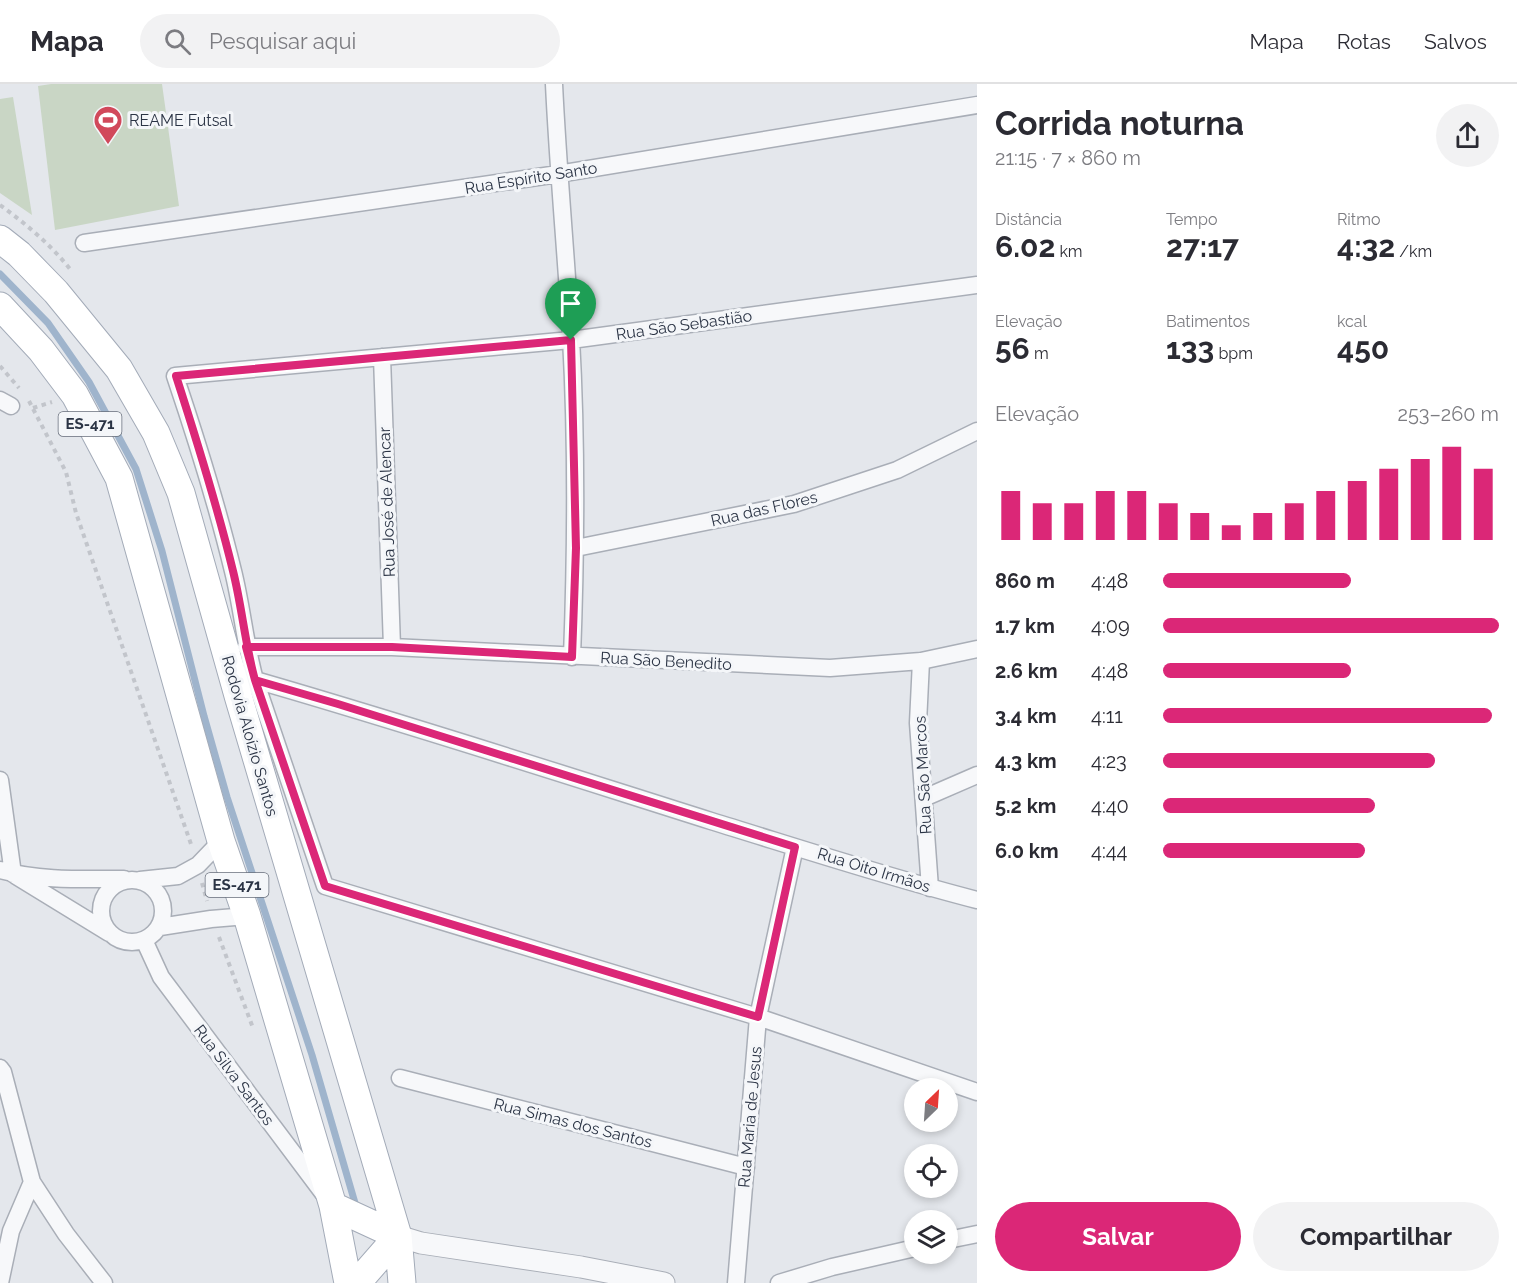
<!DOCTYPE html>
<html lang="pt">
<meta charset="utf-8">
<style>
body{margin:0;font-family:Raleway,sans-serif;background:#f2f2f3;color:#2b2b33;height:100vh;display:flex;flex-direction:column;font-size:22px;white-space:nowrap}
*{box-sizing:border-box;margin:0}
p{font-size:20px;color:#7c7c81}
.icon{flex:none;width:33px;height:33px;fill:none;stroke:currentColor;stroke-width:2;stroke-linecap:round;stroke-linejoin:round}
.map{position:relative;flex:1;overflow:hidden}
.side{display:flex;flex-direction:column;background:#fff;width:540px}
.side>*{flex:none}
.needle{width:39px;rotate:25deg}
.fabs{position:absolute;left:904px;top:994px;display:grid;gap:12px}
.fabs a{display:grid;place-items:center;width:54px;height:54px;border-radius:50%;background:#fff;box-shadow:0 3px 9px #0003;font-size:30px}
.pin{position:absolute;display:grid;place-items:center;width:51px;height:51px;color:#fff;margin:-62px -26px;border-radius:50% 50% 50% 0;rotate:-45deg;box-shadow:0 0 6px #0007}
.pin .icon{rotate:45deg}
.round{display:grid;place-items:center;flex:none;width:63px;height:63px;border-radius:32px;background:#f2f2f3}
.headline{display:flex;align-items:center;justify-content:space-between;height:102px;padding:0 18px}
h1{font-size:33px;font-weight:700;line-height:45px}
.figures{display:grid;grid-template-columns:repeat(3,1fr);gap:9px;height:102px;padding:6px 18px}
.figures div{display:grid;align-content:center}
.figures b{font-size:30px;font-weight:700}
.figures small{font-size:16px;font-weight:400}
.figures p{font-size:16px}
.chart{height:168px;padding:12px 18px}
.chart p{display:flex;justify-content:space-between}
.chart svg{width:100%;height:108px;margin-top:6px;stroke:#db2777;stroke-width:6}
.button{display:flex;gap:12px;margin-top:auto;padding:12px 18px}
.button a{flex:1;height:69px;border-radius:36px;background:#db2777;color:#fff;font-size:24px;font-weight:700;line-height:69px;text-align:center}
.button a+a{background:#f2f2f3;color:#2b2b33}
ul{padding:0 18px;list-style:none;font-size:20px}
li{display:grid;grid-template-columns:96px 72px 1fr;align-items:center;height:45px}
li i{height:15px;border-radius:8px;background:#db2777}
header{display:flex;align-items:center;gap:36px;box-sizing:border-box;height:84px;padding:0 30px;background:#fff;border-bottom:2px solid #e1e1e2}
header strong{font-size:28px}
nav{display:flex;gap:33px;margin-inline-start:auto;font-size:21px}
.search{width:420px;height:54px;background:#f2f2f3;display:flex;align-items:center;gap:15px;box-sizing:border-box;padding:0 21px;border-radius:33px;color:#7c7c81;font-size:22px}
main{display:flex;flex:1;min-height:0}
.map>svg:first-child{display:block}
</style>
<header>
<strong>Mapa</strong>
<div class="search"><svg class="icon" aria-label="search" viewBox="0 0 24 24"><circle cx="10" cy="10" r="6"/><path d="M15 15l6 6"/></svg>Pesquisar aqui</div>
<nav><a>Mapa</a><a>Rotas</a><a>Salvos</a></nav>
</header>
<main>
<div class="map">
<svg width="977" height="1199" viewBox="0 0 977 1199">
<rect width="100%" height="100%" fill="#e4e7ec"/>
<!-- green -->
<path fill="#c9d6c5" d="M51,0H162L179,122L55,146L38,2Z
M13,13L32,131L0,109V15Z"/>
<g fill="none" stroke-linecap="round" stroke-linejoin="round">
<!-- stream -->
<path stroke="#9fb4cc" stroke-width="7" d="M0,190L48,239L89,298L136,385L162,467L204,632L227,713L312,971L355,1119"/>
<!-- minor casing -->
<g stroke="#a9aeb7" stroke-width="19">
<path id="minor" d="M554,0C558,85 566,169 571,254C577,360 576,467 572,573
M84,159L558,90L977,21
M977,201L571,256L175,292C197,357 217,421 233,487C242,523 245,560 255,596L325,802L758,933L977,1008
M382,273L392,563
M0,316L11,322
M576,464L794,420L897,386L977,347
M246,563H392L830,584L921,577L977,565
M921,577L918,639L930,804
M255,596C408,640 559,689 711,737C799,764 887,793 977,816
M0,696L13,790
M924,714L977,691
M0,786C40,797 83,795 124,795
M16,792L109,849
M101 827a31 31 0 1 1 62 0a31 31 0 1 1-62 0Z
M140,796L178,792L198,781L221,757
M160,843L211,835L247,832
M144,856L161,893L323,1109
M0,984L3,988L32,1098L11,1147L0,1199
M400,994L746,1083
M32,1098L66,1150L104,1199
M948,1156L977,1150
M736,1199L758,933L795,763
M779,1199L832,1183L915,1164"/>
</g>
<!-- tertiary casing -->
<g stroke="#a9aeb7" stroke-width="23">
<path id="tertiary" d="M398,1152L421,1159L581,1183L664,1199"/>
</g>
<!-- primary casing -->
<g stroke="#a3abb8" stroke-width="29">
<path id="primary" d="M0,155L19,170L56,208L119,285L156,349L181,409L239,615L398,1152L402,1199
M0,222L41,266L75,311L119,394L221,757L247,832L333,1122L348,1199
M333,1122L398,1152
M357,1199L398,1152"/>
</g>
<!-- path -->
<path stroke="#c2c5cb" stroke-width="4" stroke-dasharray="4.5 4.5" stroke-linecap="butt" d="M0,121C26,140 50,160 70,185
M0,282L19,304
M29,317L66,388L76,429L192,763
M33,324L52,318
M202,799L207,817
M219,853L253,944"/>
<!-- minor -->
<use href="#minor" stroke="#f7f8fa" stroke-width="16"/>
<!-- tertiary -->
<use href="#tertiary" stroke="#f7f8fa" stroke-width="21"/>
<!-- primary -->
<use href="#primary" stroke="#fff" stroke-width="27"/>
</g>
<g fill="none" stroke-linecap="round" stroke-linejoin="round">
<!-- route casing -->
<g stroke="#fff" stroke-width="12">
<path id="route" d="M571,256L176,292C197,357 217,421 233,487C242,523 245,560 255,596L325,802L758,933L795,763L338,620L255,596L246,563H392L572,573L576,464L571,256"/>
</g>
<!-- route -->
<use href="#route" stroke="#db2777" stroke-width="8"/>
</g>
<!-- icons -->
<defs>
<g id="stadium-pin" transform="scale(1.5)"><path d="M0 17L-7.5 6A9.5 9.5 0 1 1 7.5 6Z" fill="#d1495b" stroke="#f4f6f9"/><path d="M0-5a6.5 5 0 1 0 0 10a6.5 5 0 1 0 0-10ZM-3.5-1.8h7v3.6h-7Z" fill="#fff"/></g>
</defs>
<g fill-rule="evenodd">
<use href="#stadium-pin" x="108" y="36"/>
</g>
<g text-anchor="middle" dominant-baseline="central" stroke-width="6" stroke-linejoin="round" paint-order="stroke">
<!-- shield labels -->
<g fill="#f4f6f9" stroke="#676e7b" stroke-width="1.5">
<rect x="58.5" y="328" width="63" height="24" rx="4.5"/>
<rect x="205.5" y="789" width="63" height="24" rx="4.5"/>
</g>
<g font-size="15" font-weight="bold" fill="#2b3445">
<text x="90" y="340">ES-471</text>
<text x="237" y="801">ES-471</text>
</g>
<!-- poi labels -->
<g font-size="16" fill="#2b3445" stroke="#f4f6f9" text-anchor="start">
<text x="129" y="36">REAME Futsal</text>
</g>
<!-- street labels -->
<g font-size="16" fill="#2b3445" stroke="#f4f6f9">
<text transform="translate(531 94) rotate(-9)">Rua Espírito Santo</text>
<text transform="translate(684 241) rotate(-8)">Rua São Sebastião</text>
<text transform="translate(387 418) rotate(-92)">Rua José de Alencar</text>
<text transform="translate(764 425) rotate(-13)">Rua das Flores</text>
<text transform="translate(666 577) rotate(3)">Rua São Benedito</text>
<text transform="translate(250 652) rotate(74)">Rodovia Aloízio Santos</text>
<text transform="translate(923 691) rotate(-93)">Rua São Marcos</text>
<text transform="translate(874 786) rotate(17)">Rua Oito Irmãos</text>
<text transform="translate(234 991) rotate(53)">Rua Silva Santos</text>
<text transform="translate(750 1033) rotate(-85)">Rua Maria de Jesus</text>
<text transform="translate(573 1039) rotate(14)">Rua Simas dos Santos</text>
</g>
</g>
</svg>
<div class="fabs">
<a><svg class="needle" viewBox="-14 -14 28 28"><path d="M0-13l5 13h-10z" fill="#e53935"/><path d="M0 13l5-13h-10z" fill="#7c7c81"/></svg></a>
<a><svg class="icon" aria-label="locate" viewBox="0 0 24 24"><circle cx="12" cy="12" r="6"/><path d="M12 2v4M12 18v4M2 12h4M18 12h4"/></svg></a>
<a><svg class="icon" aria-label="layers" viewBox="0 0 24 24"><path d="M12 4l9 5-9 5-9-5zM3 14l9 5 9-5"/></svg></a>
</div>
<div class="pin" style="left:571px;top:256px;background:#1e9e55"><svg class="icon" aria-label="arrive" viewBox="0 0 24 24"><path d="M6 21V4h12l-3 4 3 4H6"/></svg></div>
</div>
<section class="side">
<div class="headline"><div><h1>Corrida noturna</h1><p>21:15 · 7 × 860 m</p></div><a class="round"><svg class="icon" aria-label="share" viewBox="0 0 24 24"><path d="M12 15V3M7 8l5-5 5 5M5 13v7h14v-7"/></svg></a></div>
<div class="figures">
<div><p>Distância</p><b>6.02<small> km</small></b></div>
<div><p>Tempo</p><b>27:17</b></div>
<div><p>Ritmo</p><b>4:32<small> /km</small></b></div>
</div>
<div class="figures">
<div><p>Elevação</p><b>56<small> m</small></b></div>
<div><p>Batimentos</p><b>133<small> bpm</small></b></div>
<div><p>kcal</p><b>450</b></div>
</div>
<div class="chart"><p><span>Elevação</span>253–260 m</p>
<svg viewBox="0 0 160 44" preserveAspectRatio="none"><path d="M5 44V24M15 44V29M25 44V29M35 44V24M45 44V24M55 44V29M65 44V33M75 44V38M85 44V33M95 44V29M105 44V24M115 44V20M125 44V15M135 44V11M145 44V6M155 44V15"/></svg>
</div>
<ul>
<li><b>860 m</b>4:48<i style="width:56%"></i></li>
<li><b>1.7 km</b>4:09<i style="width:100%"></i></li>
<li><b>2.6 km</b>4:48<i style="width:56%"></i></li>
<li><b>3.4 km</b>4:11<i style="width:98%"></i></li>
<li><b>4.3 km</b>4:23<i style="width:81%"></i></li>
<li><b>5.2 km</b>4:40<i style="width:63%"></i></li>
<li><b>6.0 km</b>4:44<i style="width:60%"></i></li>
</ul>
<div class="button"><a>Salvar</a><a>Compartilhar</a></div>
</section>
</main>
